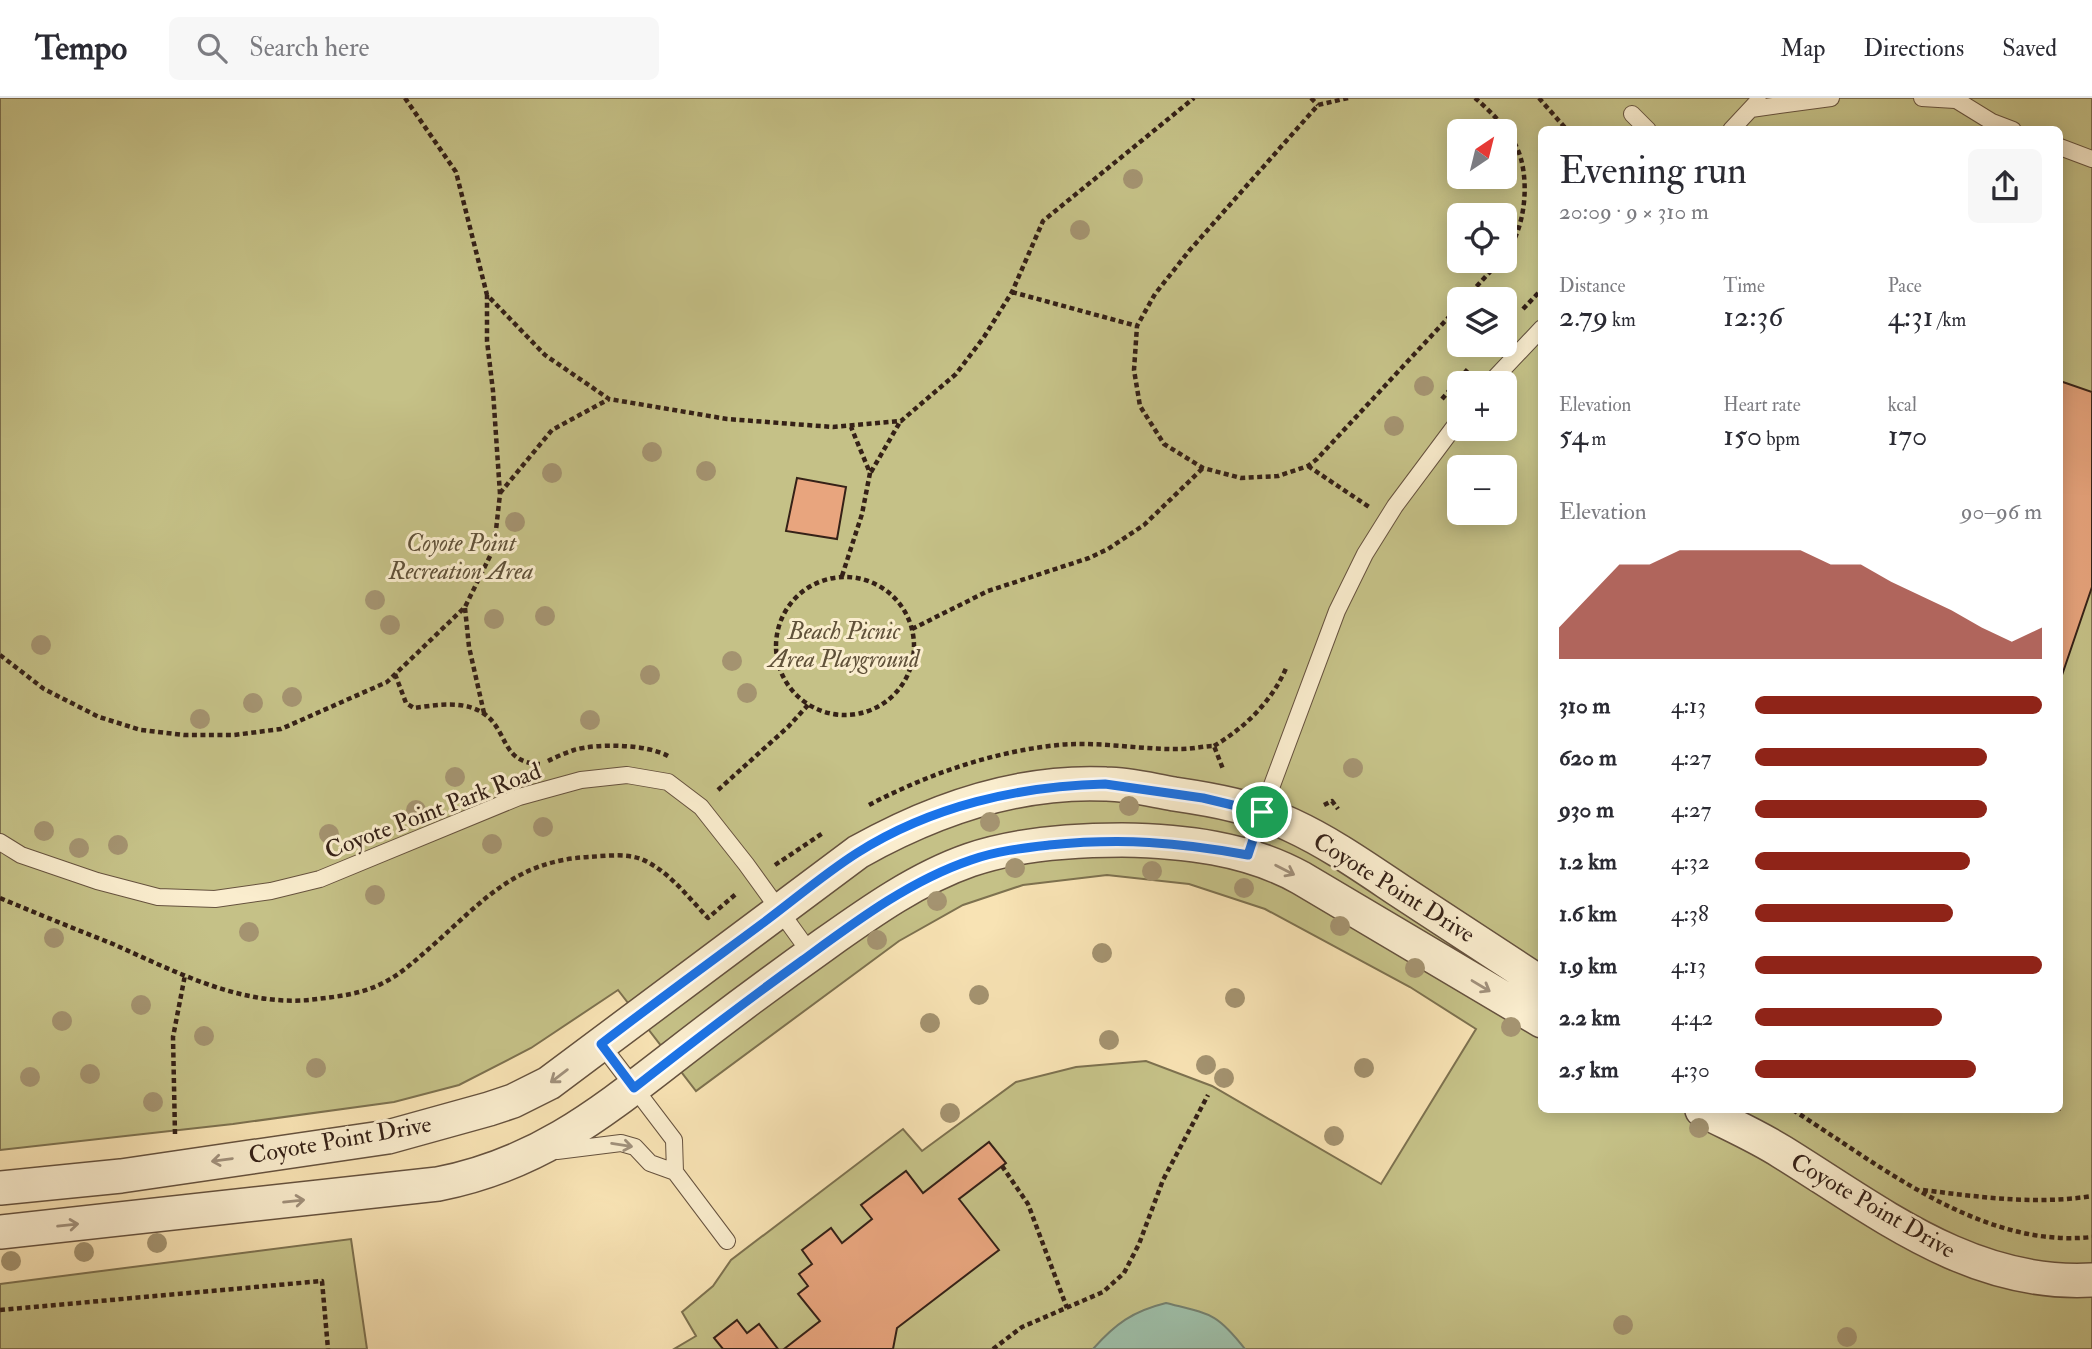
<!DOCTYPE html>
<meta charset="utf-8">
<style>
body{margin:0;font-family:"IM FELL Double Pica",serif;background:#f7f7f7;color:#2b2b33;height:100vh;display:flex;flex-direction:column;font-size:26px;white-space:nowrap}
*{box-sizing:border-box;margin:0}
p{font-size:23px;color:#7c7c81}
.icon{flex:none;width:38px;height:38px;fill:none;stroke:currentColor;stroke-width:2;stroke-linecap:round;stroke-linejoin:round}
.map{position:relative;flex:1;overflow:hidden}
.side{position:absolute;left:1538px;top:28px;width:525px;height:987px;display:flex;flex-direction:column;background:#fff;border-radius:10px;box-shadow:0 4px 18px #0003}
.side>*{flex:none}
.needle{width:46px;rotate:35deg}
.tools{position:absolute;left:1447px;top:21px;display:grid;gap:14px}
.tools a{display:grid;place-items:center;width:70px;height:70px;border-radius:10px;background:#fff;box-shadow:0 4px 18px #0003;font-size:35px}
.pin{position:absolute;display:grid;place-items:center;width:60px;height:60px;color:#fff;margin:-30px;border:4px solid #fff;border-radius:50%;box-shadow:0 2px 7px #0007}
.round{display:grid;place-items:center;flex:none;width:74px;height:74px;border-radius:10px;background:#f7f7f7}
.headline{display:flex;align-items:center;justify-content:space-between;height:119px;padding:0 21px}
h1{font-size:38px;font-weight:600;line-height:52px}
.stats{display:grid;grid-template-columns:repeat(3,1fr);gap:10px;height:119px;padding:7px 21px}
.stats div{display:grid;align-content:center}
.stats b{font-size:30px;font-weight:600}
.stats small{font-size:19px;font-weight:400}
.stats p{font-size:19px}
.chart{height:196px;padding:14px 21px}
.chart p{display:flex;justify-content:space-between}
.chart svg{width:100%;height:126px;margin-top:7px;fill:#8f2418;opacity:.7}
ul{padding:0 21px;list-style:none;font-size:23px}
li{display:grid;grid-template-columns:112px 84px 1fr;align-items:center;height:52px}
li i{height:18px;border-radius:9px;background:#8f2418}
header{display:flex;align-items:center;gap:42px;box-sizing:border-box;height:98px;padding:0 35px;background:#fff;border-bottom:2px solid #e1e1e2}
header strong{font-size:33px}
nav{display:flex;gap:38px;margin-inline-start:auto;font-size:24px}
.search{width:490px;height:63px;background:#f7f7f7;display:flex;align-items:center;gap:18px;box-sizing:border-box;padding:0 24px;border-radius:10px;color:#7c7c81;font-size:26px}
.map>svg:first-child{display:block}
</style>
<header>
<strong>Tempo</strong>
<div class="search"><svg class="icon" aria-label="search" viewBox="0 0 24 24"><circle cx="10" cy="10" r="6"/><path d="M15 15l6 6"/></svg>Search here</div>
<nav><a>Map</a><a>Directions</a><a>Saved</a></nav>
</header>
<div class="map">
<svg width="2092" height="1251" viewBox="0 0 2092 1251">
<rect width="100%" height="100%" fill="#f8e3b4"/>
<filter id="stains"><feTurbulence type="fractalNoise" baseFrequency=".00286" numOctaves="4"/><feColorMatrix values="0 0 0 0 .2 0 0 0 0 .09 0 0 0 0 .02 0 0 0 .5 -.17"/></filter>
<radialGradient id="worn" r=".72"><stop offset=".6" stop-color="#630" stop-opacity="0"/><stop offset="1" stop-color="#630" stop-opacity=".3"/></radialGradient>
<!-- green -->
<path fill="#c5c187" stroke="#7d714f" stroke-width="2" fill-rule="evenodd" d="M0,0H2092V1251H674L696,1238L682,1214L713,1188L731,1162L903,1031L922,1053L1016,984L1076,969L1146,963L1212,988L1381,1086L1476,931L1410,889L1265,811L1189,786L1107,777L1023,787L963,807L899,843L696,993L618,892L531,950L459,987L394,1004L233,1026L0,1052ZM1542,32H2060V1012H1542ZM1460,33H1505V79H1460ZM1460,117H1505V163H1460ZM1460,201H1505V247H1460ZM1460,285H1505V331H1460ZM1460,369H1505V415H1460Z
M351,1141L367,1251H0V1186Z"/>
<!-- water -->
<path fill="#9ebfa9" stroke="#74806f" stroke-width="2" d="M1166,1205C1210,1216 1216,1214 1245,1251H1093C1115,1226 1133,1213 1166,1205Z"/>
<!-- building -->
<path fill="#e8a57e" stroke="#352117" stroke-width="2" d="M2060,283L2092,294V489L2060,583Z
M797,380L846,389L837,441L786,433Z
M989,1044L1006,1065L959,1101L999,1152L897,1230L893,1251H784L820,1223L798,1196L808,1188L799,1176L812,1166L802,1152L831,1130L842,1145L872,1121L861,1107L906,1073L923,1095Z
M737,1222L747,1235L759,1226L778,1251H723L714,1240Z"/>
<g fill="none" stroke-linecap="round" stroke-linejoin="round">
<!-- lane casing -->
<g stroke="#66523e" stroke-width="18">
<path id="lane" d="M1922,0L1955,2
M1953,0L1992,24L2013,32
M1751,11L1831,0
M1632,16L1648,32
M1731,32L1758,3
M2060,49L2092,61
M1490,285L1542,230
M0,744L21,757L97,783L158,799L215,801L271,793L320,781L519,699L581,682L627,677L668,684L701,709L746,766L811,856
M1248,757L1262,714L1337,513L1365,456L1395,408L1460,321
M557,1053L621,1045L635,1049L650,1065L675,1074L674,1042L601,946
M675,1074L727,1143"/>
</g>
<!-- street casing -->
<g stroke="#66523e" stroke-width="36">
<path id="street" d="M1702,1012C1729,1026 1757,1038 1782,1054C1879,1114 1972,1189 2092,1182
M0,1090L121,1078L388,1039L489,1011L513,1003L549,985L858,754C933,712 1019,682 1106,686C1129,686 1151,692 1174,696C1215,702 1253,709 1291,727C1330,745 1364,769 1400,793C1447,824 1494,855 1542,886
M0,1134L438,1086C535,1067 596,1019 672,960C722,921 773,883 825,846C870,814 918,780 970,762C1017,746 1073,742 1122,742C1183,743 1247,750 1301,780L1542,923"/>
</g>
<!-- path -->
<path stroke="#352117" stroke-width="4.5" stroke-dasharray="5 3.5" stroke-linecap="butt" d="M405,0L456,74L487,197L545,257L609,301L727,321L833,329L901,323L956,276L984,239L1012,194L1043,123L1194,0
M1311,0L1318,7
M1348,0L1318,7L1189,153L1155,196L1137,228L1134,272L1140,308L1164,346L1203,370L1241,380L1278,378L1308,368L1317,361L1460,207
M1475,0C1493,15 1515,38 1521,61C1529,91 1524,133 1505,156
M1539,0L1567,32
M1012,194L1137,228
M1471,196L1476,201
M1465,201L1500,163
M1523,211L1542,191
M1442,301L1468,271
M1308,368L1369,409
M871,374L900,324
M500,395L552,332L609,301
M842,478L862,416L870,375L851,329
M776 548a69 69 0 1 1 138 0a69 69 0 1 1-138 0Z
M465,510L469,549L484,615
M912,531L988,493L1089,460L1108,451L1144,427L1203,370
M0,557L44,591L99,619L141,632L184,637H234L281,631L387,584L465,509L494,450L500,396L493,293L487,243V197
M395,576L406,605L414,610C436,607 463,602 483,615C509,632 500,665 540,666
M1214,648C1246,629 1273,602 1287,568
M548,663C556,659 565,655 574,652C598,645 646,646 668,658
M718,692L788,629L808,607
M869,707C928,676 992,654 1058,647C1100,643 1140,652 1182,651C1193,651 1203,648 1214,648L1223,671
M1324,707L1332,703L1338,711
M775,767L823,735
M0,800C38,816 75,831 113,846C174,873 240,908 309,902C333,899 359,897 381,886C400,877 416,862 432,848C483,803 515,763 588,759C605,758 625,755 641,761C668,772 688,799 708,820L737,795
M1793,1012C1881,1068 1982,1151 2092,1139
M175,1036L173,939L185,877
M1002,1068L1028,1106L1067,1210
M1923,1092C1980,1099 2034,1107 2092,1098
M0,1212L322,1183L328,1251
M993,1251L1022,1229L1103,1194L1124,1175L1139,1146L1163,1082L1208,997"/>
<!-- lane -->
<use href="#lane" stroke="#faedce" stroke-width="16"/>
<!-- street -->
<use href="#street" stroke="#faedce" stroke-width="33"/>
</g>
<!-- trees -->
<g fill="#a49370">
<circle cx="1133" cy="81" r="10"/>
<circle cx="1080" cy="132" r="10"/>
<circle cx="1424" cy="288" r="10"/>
<circle cx="1394" cy="328" r="10"/>
<circle cx="652" cy="354" r="10"/>
<circle cx="706" cy="373" r="10"/>
<circle cx="552" cy="375" r="10"/>
<circle cx="515" cy="424" r="10"/>
<circle cx="375" cy="502" r="10"/>
<circle cx="545" cy="518" r="10"/>
<circle cx="494" cy="521" r="10"/>
<circle cx="390" cy="527" r="10"/>
<circle cx="41" cy="547" r="10"/>
<circle cx="732" cy="563" r="10"/>
<circle cx="650" cy="577" r="10"/>
<circle cx="747" cy="595" r="10"/>
<circle cx="292" cy="599" r="10"/>
<circle cx="253" cy="605" r="10"/>
<circle cx="200" cy="621" r="10"/>
<circle cx="590" cy="622" r="10"/>
<circle cx="1353" cy="670" r="10"/>
<circle cx="455" cy="679" r="10"/>
<circle cx="1129" cy="708" r="10"/>
<circle cx="416" cy="712" r="10"/>
<circle cx="990" cy="724" r="10"/>
<circle cx="543" cy="729" r="10"/>
<circle cx="44" cy="733" r="10"/>
<circle cx="329" cy="736" r="10"/>
<circle cx="492" cy="746" r="10"/>
<circle cx="118" cy="747" r="10"/>
<circle cx="79" cy="750" r="10"/>
<circle cx="1015" cy="770" r="10"/>
<circle cx="1152" cy="773" r="10"/>
<circle cx="1244" cy="790" r="10"/>
<circle cx="375" cy="797" r="10"/>
<circle cx="937" cy="803" r="10"/>
<circle cx="1340" cy="828" r="10"/>
<circle cx="249" cy="834" r="10"/>
<circle cx="54" cy="840" r="10"/>
<circle cx="877" cy="842" r="10"/>
<circle cx="1102" cy="855" r="10"/>
<circle cx="1415" cy="870" r="10"/>
<circle cx="979" cy="897" r="10"/>
<circle cx="1235" cy="900" r="10"/>
<circle cx="141" cy="907" r="10"/>
<circle cx="62" cy="923" r="10"/>
<circle cx="930" cy="925" r="10"/>
<circle cx="1511" cy="929" r="10"/>
<circle cx="204" cy="938" r="10"/>
<circle cx="1109" cy="942" r="10"/>
<circle cx="1206" cy="967" r="10"/>
<circle cx="316" cy="970" r="10"/>
<circle cx="1364" cy="970" r="10"/>
<circle cx="90" cy="976" r="10"/>
<circle cx="30" cy="979" r="10"/>
<circle cx="1224" cy="980" r="10"/>
<circle cx="153" cy="1004" r="10"/>
<circle cx="950" cy="1015" r="10"/>
<circle cx="1699" cy="1030" r="10"/>
<circle cx="1334" cy="1038" r="10"/>
<circle cx="157" cy="1145" r="10"/>
<circle cx="84" cy="1154" r="10"/>
<circle cx="11" cy="1163" r="10"/>
<circle cx="1623" cy="1227" r="10"/>
<circle cx="1847" cy="1239" r="10"/>
</g>
<!-- one-way arrows -->
<defs><path id="oneway-shaft" d="M-6 0H5M1.5-3L5.5 0L1.5 3" fill="none" stroke-width="1.6" stroke-linecap="round" stroke-linejoin="round" transform="scale(1.75)"/></defs>
<g stroke="#a1917c">
<use href="#oneway-shaft" transform="translate(1285 772) rotate(27)"/>
<use href="#oneway-shaft" transform="translate(1481 888) rotate(31)"/>
<use href="#oneway-shaft" transform="translate(559 978) rotate(143)"/>
<use href="#oneway-shaft" transform="translate(622 1047) rotate(9)"/>
<use href="#oneway-shaft" transform="translate(222 1062) rotate(172)"/>
<use href="#oneway-shaft" transform="translate(294 1103) rotate(-6)"/>
<use href="#oneway-shaft" transform="translate(68 1127) rotate(-6)"/>
</g>
<g fill="none" stroke-linecap="round" stroke-linejoin="round">
<!-- route casing -->
<g stroke="#fff" stroke-width="14">
<path id="route" d="M1105,686L1203,700L1262,714L1248,757C1177,744 1122,740 1049,747C1023,750 996,753 971,762C909,783 855,824 803,862C746,903 690,946 634,990L601,946C654,905 709,865 763,825C794,802 824,776 857,755C931,708 1019,688 1105,686Z"/>
</g>
<!-- route -->
<use href="#route" stroke="#1a73e8" stroke-width="9"/>
</g>
<g text-anchor="middle" dominant-baseline="central" stroke-width="6" stroke-linejoin="round" paint-order="stroke">
<!-- park labels -->
<g font-size="24" font-style="italic" fill="#605139" stroke="#faedce">
<text x="461" y="445">Coyote Point<tspan x="461" dy="28">Recreation Area</tspan></text>
<text x="844" y="533">Beach Picnic<tspan x="844" dy="28">Area Playground</tspan></text>
</g>
<!-- street labels -->
<g font-size="24" fill="#352117" stroke="#faedce">
<text transform="translate(433 713) rotate(-21)">Coyote Point Park Road</text>
<text transform="translate(1394 790) rotate(32)">Coyote Point Drive</text>
<text transform="translate(340 1042) rotate(-10)">Coyote Point Drive</text>
<text transform="translate(1873 1108) rotate(30)">Coyote Point Drive</text>
</g>
</g>
<rect width="100%" height="100%" filter="url(#stains)"/>
<rect width="100%" height="100%" fill="url(#worn)"/>
</svg>
<div class="tools">
<a><svg class="needle" viewBox="-14 -14 28 28"><path d="M0-13l5 13h-10z" fill="#e53935"/><path d="M0 13l5-13h-10z" fill="#7c7c81"/></svg></a>
<a><svg class="icon" aria-label="locate" viewBox="0 0 24 24"><circle cx="12" cy="12" r="6"/><path d="M12 2v4M12 18v4M2 12h4M18 12h4"/></svg></a>
<a><svg class="icon" aria-label="layers" viewBox="0 0 24 24"><path d="M12 4l9 5-9 5-9-5zM3 14l9 5 9-5"/></svg></a>
<a>+</a>
<a>−</a>
</div>
<div class="pin" style="left:1262px;top:714px;background:#1e9e55"><svg class="icon" aria-label="arrive" viewBox="0 0 24 24"><path d="M6 21V4h12l-3 4 3 4H6"/></svg></div>
<section class="side">
<div class="headline"><div><h1>Evening run</h1><p>20:09 · 9 × 310 m</p></div><a class="round"><svg class="icon" aria-label="share" viewBox="0 0 24 24"><path d="M12 15V3M7 8l5-5 5 5M5 13v7h14v-7"/></svg></a></div>
<div class="stats">
<div><p>Distance</p><b>2.79<small> km</small></b></div>
<div><p>Time</p><b>12:36</b></div>
<div><p>Pace</p><b>4:31<small> /km</small></b></div>
</div>
<div class="stats">
<div><p>Elevation</p><b>54<small> m</small></b></div>
<div><p>Heart rate</p><b>150<small> bpm</small></b></div>
<div><p>kcal</p><b>170</b></div>
</div>
<div class="chart"><p><span>Elevation</span>90–96 m</p>
<svg viewBox="0 0 160 44" preserveAspectRatio="none"><path d="M0 44V33L10 22L20 11L30 11L40 6L50 6L60 6L70 6L80 6L90 11L100 11L110 17L120 22L130 27L140 33L150 38L160 33V44z"/></svg>
</div>
<ul>
<li><b>310 m</b>4:13<i style="width:100%"></i></li>
<li><b>620 m</b>4:27<i style="width:81%"></i></li>
<li><b>930 m</b>4:27<i style="width:81%"></i></li>
<li><b>1.2 km</b>4:32<i style="width:75%"></i></li>
<li><b>1.6 km</b>4:38<i style="width:69%"></i></li>
<li><b>1.9 km</b>4:13<i style="width:100%"></i></li>
<li><b>2.2 km</b>4:42<i style="width:65%"></i></li>
<li><b>2.5 km</b>4:30<i style="width:77%"></i></li>
</ul>
</section>
</div>
